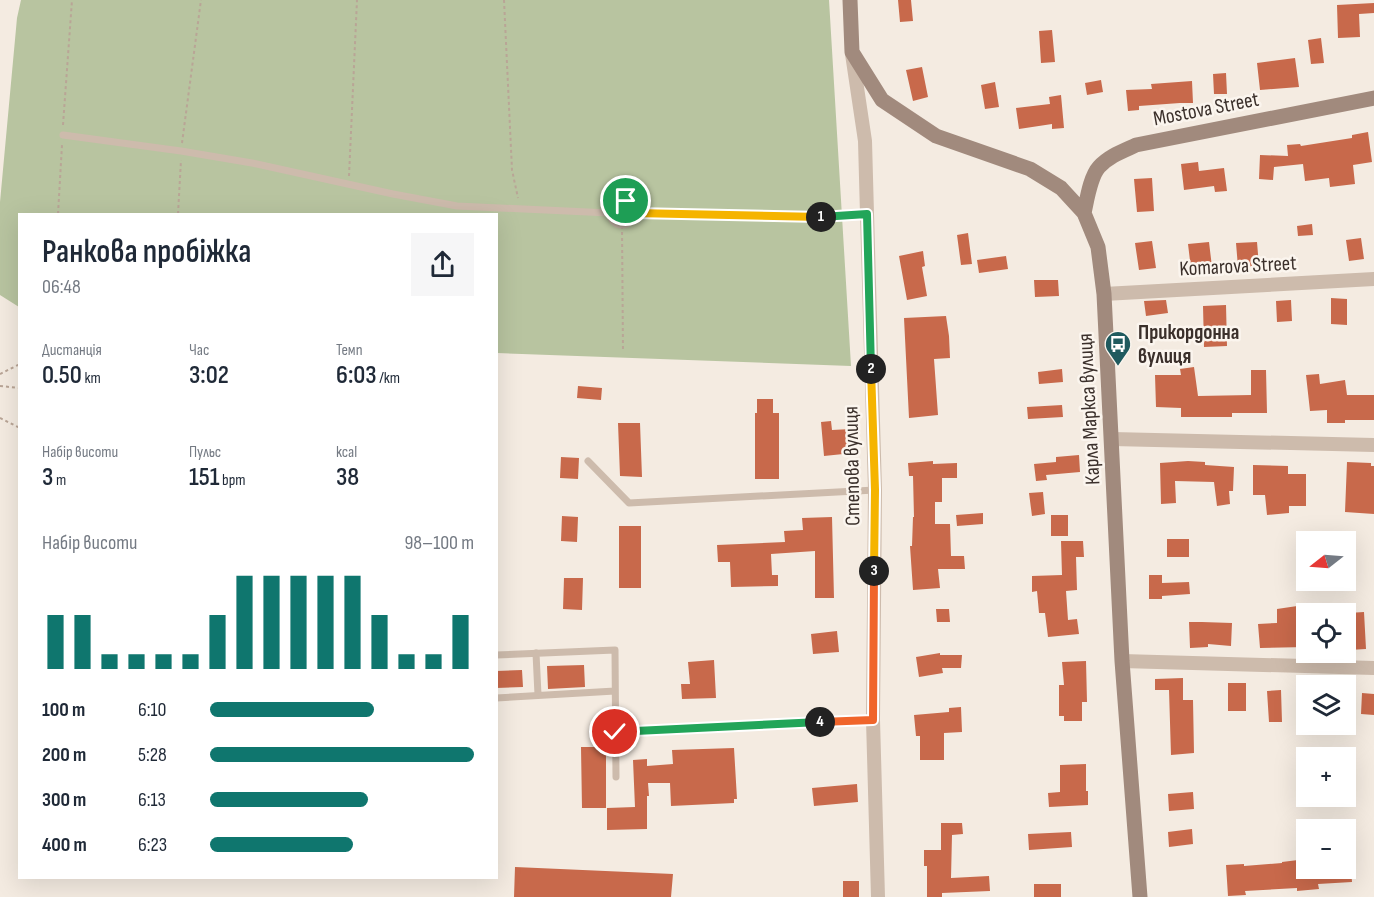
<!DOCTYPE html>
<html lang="uk">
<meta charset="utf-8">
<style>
body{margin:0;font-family:"Sofia Sans Condensed",sans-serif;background:#f6f6f7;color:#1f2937;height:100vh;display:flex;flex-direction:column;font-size:22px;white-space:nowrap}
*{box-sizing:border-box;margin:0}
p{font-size:20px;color:#747a83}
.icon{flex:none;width:33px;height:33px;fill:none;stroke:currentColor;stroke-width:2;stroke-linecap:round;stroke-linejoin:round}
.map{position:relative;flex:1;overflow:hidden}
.drawer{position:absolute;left:18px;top:213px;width:480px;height:666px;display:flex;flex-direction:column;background:#fff;border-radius:0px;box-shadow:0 6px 24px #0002}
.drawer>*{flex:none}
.needle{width:39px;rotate:253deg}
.tools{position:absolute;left:1296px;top:531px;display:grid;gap:12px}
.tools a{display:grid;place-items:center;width:60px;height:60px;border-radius:0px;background:#fff;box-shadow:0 6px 24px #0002;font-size:30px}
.pin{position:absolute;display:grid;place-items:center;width:51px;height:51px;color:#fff;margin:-26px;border:3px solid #fff;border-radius:50%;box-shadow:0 2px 6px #0007}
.km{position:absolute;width:30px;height:30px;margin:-15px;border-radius:50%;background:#222;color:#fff;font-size:16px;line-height:30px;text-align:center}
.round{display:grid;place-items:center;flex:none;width:63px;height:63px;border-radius:0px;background:#f6f6f7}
.headline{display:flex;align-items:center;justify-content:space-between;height:102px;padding:0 24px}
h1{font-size:33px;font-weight:600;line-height:45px}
.metrics{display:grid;grid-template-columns:repeat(3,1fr);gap:9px;height:102px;padding:6px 24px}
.metrics div{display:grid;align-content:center}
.metrics b{font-size:26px;font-weight:600}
.metrics small{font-size:16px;font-weight:400}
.metrics p{font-size:16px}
.chart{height:168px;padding:12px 24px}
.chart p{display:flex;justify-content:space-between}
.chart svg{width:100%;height:108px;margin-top:6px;stroke:#0f766e;stroke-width:6}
ul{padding:0 24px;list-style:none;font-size:20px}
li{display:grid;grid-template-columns:96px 72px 1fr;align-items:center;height:45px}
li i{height:15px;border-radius:8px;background:#0f766e}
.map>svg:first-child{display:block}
</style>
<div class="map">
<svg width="1374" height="897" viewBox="0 0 1374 897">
<rect width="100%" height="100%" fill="#f4ebe1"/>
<!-- green -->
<path fill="#b8c4a0" d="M21,0H829L851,366L497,353L496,214H20L19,307L0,295V202L17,18Z"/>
<!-- building -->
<path fill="#c8694b" d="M898,0H911L913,21L900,22Z
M1374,3V13L1359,14L1360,37L1338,38L1337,5Z
M1052,30L1055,62L1041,63L1039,31Z
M1321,38L1324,63L1311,64L1308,40Z
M1295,58L1299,87L1260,90L1257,63Z
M922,67L928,97L913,101L906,70Z
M1226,73L1227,94H1214L1213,74Z
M1101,80L1103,92L1087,95L1085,83Z
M1192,81L1193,103H1180L1139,106V110L1128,111L1126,90L1152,89L1151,84Z
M995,82L999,107L985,109L981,85Z
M1061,95L1064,128L1052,129V124L1019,129L1016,108L1050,104L1049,97Z
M1368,132L1372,162L1353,165L1355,184L1330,187L1329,178L1305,181L1303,164L1274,167L1273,180L1259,179L1260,155L1288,156L1287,145L1300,144L1301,146L1352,138V135Z
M1198,162L1199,171L1224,168L1227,191L1215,192L1214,186L1184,190L1181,164Z
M1152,178L1154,211L1137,212L1134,179Z
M1312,224L1313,235L1298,236L1297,226Z
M968,233L972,264L961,265L957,235Z
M1361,238L1364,259L1349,261L1346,240Z
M1152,241L1156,268L1139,270L1135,243Z
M1209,242L1212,267L1191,269L1188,244Z
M1257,242L1259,266L1238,267L1236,243Z
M923,251L925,266L922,267L927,296L907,300L899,256Z
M1006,256L1008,269L979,273L977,260Z
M1034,280H1058L1059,296L1035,297Z
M1331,298L1347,299V325L1331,324Z
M1166,300L1168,313L1146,316L1144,301Z
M1291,300L1292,321L1277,322L1276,301Z
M1226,305L1227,346L1204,347L1203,306Z
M946,316L949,336L950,358L934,359L938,415L909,418L904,318Z
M1194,367L1198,396L1251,395V370H1266L1267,413H1232V417H1181V408L1156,407L1155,375H1181L1180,369Z
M1062,369L1063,382L1039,384L1038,372Z
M1319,374L1320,384L1345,380L1347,395H1374V420H1345V423H1327V410L1310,411L1306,375Z
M578,386L602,388L601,400L577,398Z
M757,399H773V413H779V479H755V413H757Z
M1062,405L1063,417L1028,419L1027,407Z
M831,421L832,430L851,429L853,453L824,456L821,422Z
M618,423H640L642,477L620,476Z
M1079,455L1080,472L1046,475L1047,480L1036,481L1034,464L1056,462V457Z
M561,457L579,458L578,479L560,478Z
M933,461V464L957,463V478H942V502H935V524H950L951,556H964L965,569H938L940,588L913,590L910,546H912L913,517H914L913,476H909L908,463Z
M1188,461L1205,462V465L1234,467L1233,491H1229L1230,504L1217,506L1214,482L1175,481L1176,503L1161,504L1160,463Z
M1347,462L1371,463V466H1374V514L1345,512Z
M1253,465L1288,466V474H1306V506H1289V513L1267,515L1265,495H1253Z
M1043,492L1045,514L1032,516L1029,493Z
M983,513V524L957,526L956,515Z
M1051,515H1068V536H1051Z
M562,516L578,517L577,542L561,541Z
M832,517L834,598H815V551L771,554L772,575H778V586L731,587L730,562H718L717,545L785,542L784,531L803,530L802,518Z
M619,526H641V588H619Z
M1167,539H1189V557H1167Z
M1061,541H1083L1084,557H1076L1077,590L1066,591L1068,620L1077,619L1079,634L1048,637L1045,613H1039L1037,591L1032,592V576L1062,575Z
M1149,575H1162V583L1189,582L1190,594L1162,596V599H1149Z
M564,578H583L582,610L563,609Z
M1304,605L1306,647L1260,648L1258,624L1277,623V609Z
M936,609H949L950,622H937Z
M1364,612L1366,649L1349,650L1348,613Z
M1189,622H1202L1232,623L1231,646L1208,644V647L1190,648Z
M837,631L839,652L813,654L811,634Z
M940,653V655H962L961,668H942L943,673L919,677L916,657Z
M714,660L716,698L682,699L681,684H690L688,662Z
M1086,661L1087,702H1082V721H1064V716H1059V685H1064L1062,662Z
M584,665L585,687L548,689L547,666Z
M522,670L523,687L496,688V671Z
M1183,678V700H1193L1194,753L1171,755L1169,690H1155V679Z
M1228,683H1246V711H1228Z
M1281,690L1282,722H1269L1267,691Z
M1362,693L1374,694V715L1361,714Z
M961,707L962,732L944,733V760H920V736H916L914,715L949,712V708Z
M581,747H606V808H582Z
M734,748L737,799H734V803L671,806L670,783H648L649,796H647V829L607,830V808L635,807L633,760L647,759V766L673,764L672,750Z
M1086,764V791H1088V805L1049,807L1048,793L1060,792V765Z
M857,784L858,802L814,806L812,788Z
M1193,792L1194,809L1169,811L1168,794Z
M941,823H962L963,834L952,835L951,878L989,876L990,891L942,893V897H927V866H924V850H941Z
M1192,829L1193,844L1169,847L1168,832Z
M1071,832L1072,847L1029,850L1028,834Z
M1306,859V868H1351L1352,882L1318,884L1319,889L1297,891V888L1245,891L1246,895L1228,896L1226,865L1244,864V866L1282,863V862Z
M515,867L673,874L671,897H514Z
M843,881H859V897H843Z
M1034,884H1061V897H1034Z"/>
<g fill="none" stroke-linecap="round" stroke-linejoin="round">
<!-- path -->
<path stroke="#b9a596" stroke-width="2" stroke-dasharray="3 3" stroke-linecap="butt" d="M504,0L512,170L518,198
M63,125L72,0
M182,143L201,0
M349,176L357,0
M58,214L62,145
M178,214L181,160
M622,226L623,352
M0,374L20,364
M0,386L20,388
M0,418L20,428"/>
<!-- lane -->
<path stroke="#cdbbac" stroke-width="7" d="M63,135L181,151L252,163L393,194L457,206L609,213
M610 213a12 12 0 1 1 24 0a12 12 0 1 1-24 0Z
M634,213L834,217L867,214
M588,461L629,503L875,490
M536,653L538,695
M496,655L615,650L616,777
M496,698L615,691
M615,732L873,720"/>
<!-- street -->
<path stroke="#cdbbac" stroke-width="14" d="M852,54L865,141L867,214L875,490L873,720L878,897
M1104,294L1374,279
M1112,439L1374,445
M1122,661L1374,668"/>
<!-- secondary -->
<path stroke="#a18a7d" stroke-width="15" d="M850,0L852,52L882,100L936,136L1030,169L1061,188L1084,213L1098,247L1104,294L1122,661L1140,897
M1084,213C1087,200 1090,177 1099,167C1109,156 1123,151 1136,145L1374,98"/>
</g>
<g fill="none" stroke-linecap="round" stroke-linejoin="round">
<!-- split-1 casing -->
<g stroke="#fff" stroke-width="12">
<path id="split-1" d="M626,201L630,204L634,213L821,217"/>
</g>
<!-- split-2 casing -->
<g stroke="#fff" stroke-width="12">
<path id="split-2" d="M821,217L867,214L871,369"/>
</g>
<!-- split-3 casing -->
<g stroke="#fff" stroke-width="12">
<path id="split-3" d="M871,369L875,490L874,571"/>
</g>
<!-- split-4 casing -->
<g stroke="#fff" stroke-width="12">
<path id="split-4" d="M820,722L873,720L874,571"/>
</g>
<!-- split-5 casing -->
<g stroke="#fff" stroke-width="12">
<path id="split-5" d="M615,732L820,722"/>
</g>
<!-- split-1 -->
<use href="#split-1" stroke="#f5b400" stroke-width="8"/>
<!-- split-2 -->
<use href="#split-2" stroke="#22a559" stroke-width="8"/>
<!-- split-3 -->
<use href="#split-3" stroke="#f5b400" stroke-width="8"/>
<!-- split-4 -->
<use href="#split-4" stroke="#f0652b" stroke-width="8"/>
<!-- split-5 -->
<use href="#split-5" stroke="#22a559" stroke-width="8"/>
</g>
<!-- icons -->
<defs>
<g id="bus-pin" transform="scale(1.35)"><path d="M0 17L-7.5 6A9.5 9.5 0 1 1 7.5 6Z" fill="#1f5a5e" stroke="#fbf5ee"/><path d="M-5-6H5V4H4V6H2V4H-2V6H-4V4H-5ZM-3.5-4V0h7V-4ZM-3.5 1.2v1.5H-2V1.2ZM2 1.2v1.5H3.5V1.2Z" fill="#fff"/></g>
</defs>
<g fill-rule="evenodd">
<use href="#bus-pin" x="1118" y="344"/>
</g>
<g text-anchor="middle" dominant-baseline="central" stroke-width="5" stroke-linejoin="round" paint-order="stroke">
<!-- street labels -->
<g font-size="21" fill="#3b302b" stroke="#fbf5ee">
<text transform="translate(1206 109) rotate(-11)">Mostova Street</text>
<text transform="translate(1238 266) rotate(-3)">Komarova Street</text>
<text transform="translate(1089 409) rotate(-93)">Карла Маркса вулиця</text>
<text transform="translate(852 466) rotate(-91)">Степова вулиця</text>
</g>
<!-- poi labels -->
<g font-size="21" font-weight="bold" fill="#3b302b" stroke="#fbf5ee" text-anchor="start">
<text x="1138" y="332">Прикордонна<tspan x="1138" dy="24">вулиця</tspan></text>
</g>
</g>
</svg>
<div class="tools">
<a><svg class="needle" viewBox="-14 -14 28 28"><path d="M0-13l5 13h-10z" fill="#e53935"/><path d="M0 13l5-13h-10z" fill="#747a83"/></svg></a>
<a><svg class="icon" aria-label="locate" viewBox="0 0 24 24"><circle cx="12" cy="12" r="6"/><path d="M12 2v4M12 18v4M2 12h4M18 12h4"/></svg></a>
<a><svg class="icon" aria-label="layers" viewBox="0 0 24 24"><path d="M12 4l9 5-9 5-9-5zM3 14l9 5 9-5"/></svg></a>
<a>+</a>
<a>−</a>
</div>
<div class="pin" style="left:626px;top:201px;background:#1e9e55"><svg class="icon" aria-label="arrive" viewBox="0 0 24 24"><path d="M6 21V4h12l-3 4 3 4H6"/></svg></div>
<div class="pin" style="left:615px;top:732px;background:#d93025"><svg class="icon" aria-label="check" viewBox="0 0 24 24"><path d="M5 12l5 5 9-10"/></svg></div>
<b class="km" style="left:821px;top:217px">1</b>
<b class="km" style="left:871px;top:369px">2</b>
<b class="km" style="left:874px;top:571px">3</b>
<b class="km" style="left:820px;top:722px">4</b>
<section class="drawer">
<div class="headline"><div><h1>Ранкова пробіжка</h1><p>06:48</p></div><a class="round"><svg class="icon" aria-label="share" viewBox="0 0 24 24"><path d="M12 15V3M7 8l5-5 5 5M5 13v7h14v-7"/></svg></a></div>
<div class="metrics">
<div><p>Дистанція</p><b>0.50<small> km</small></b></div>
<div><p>Час</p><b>3:02</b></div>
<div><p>Темп</p><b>6:03<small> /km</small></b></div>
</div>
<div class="metrics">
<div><p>Набір висоти</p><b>3<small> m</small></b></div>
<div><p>Пульс</p><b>151<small> bpm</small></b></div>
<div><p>kcal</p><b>38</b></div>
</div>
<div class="chart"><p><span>Набір висоти</span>98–100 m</p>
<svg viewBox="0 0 160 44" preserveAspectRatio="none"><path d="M5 44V22M15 44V22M25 44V38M35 44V38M45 44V38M55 44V38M65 44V22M75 44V6M85 44V6M95 44V6M105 44V6M115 44V6M125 44V22M135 44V38M145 44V38M155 44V22"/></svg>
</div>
<ul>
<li><b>100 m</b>6:10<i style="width:62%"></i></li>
<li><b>200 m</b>5:28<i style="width:100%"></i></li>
<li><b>300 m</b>6:13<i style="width:60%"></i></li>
<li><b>400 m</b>6:23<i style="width:54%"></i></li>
</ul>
</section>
</div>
